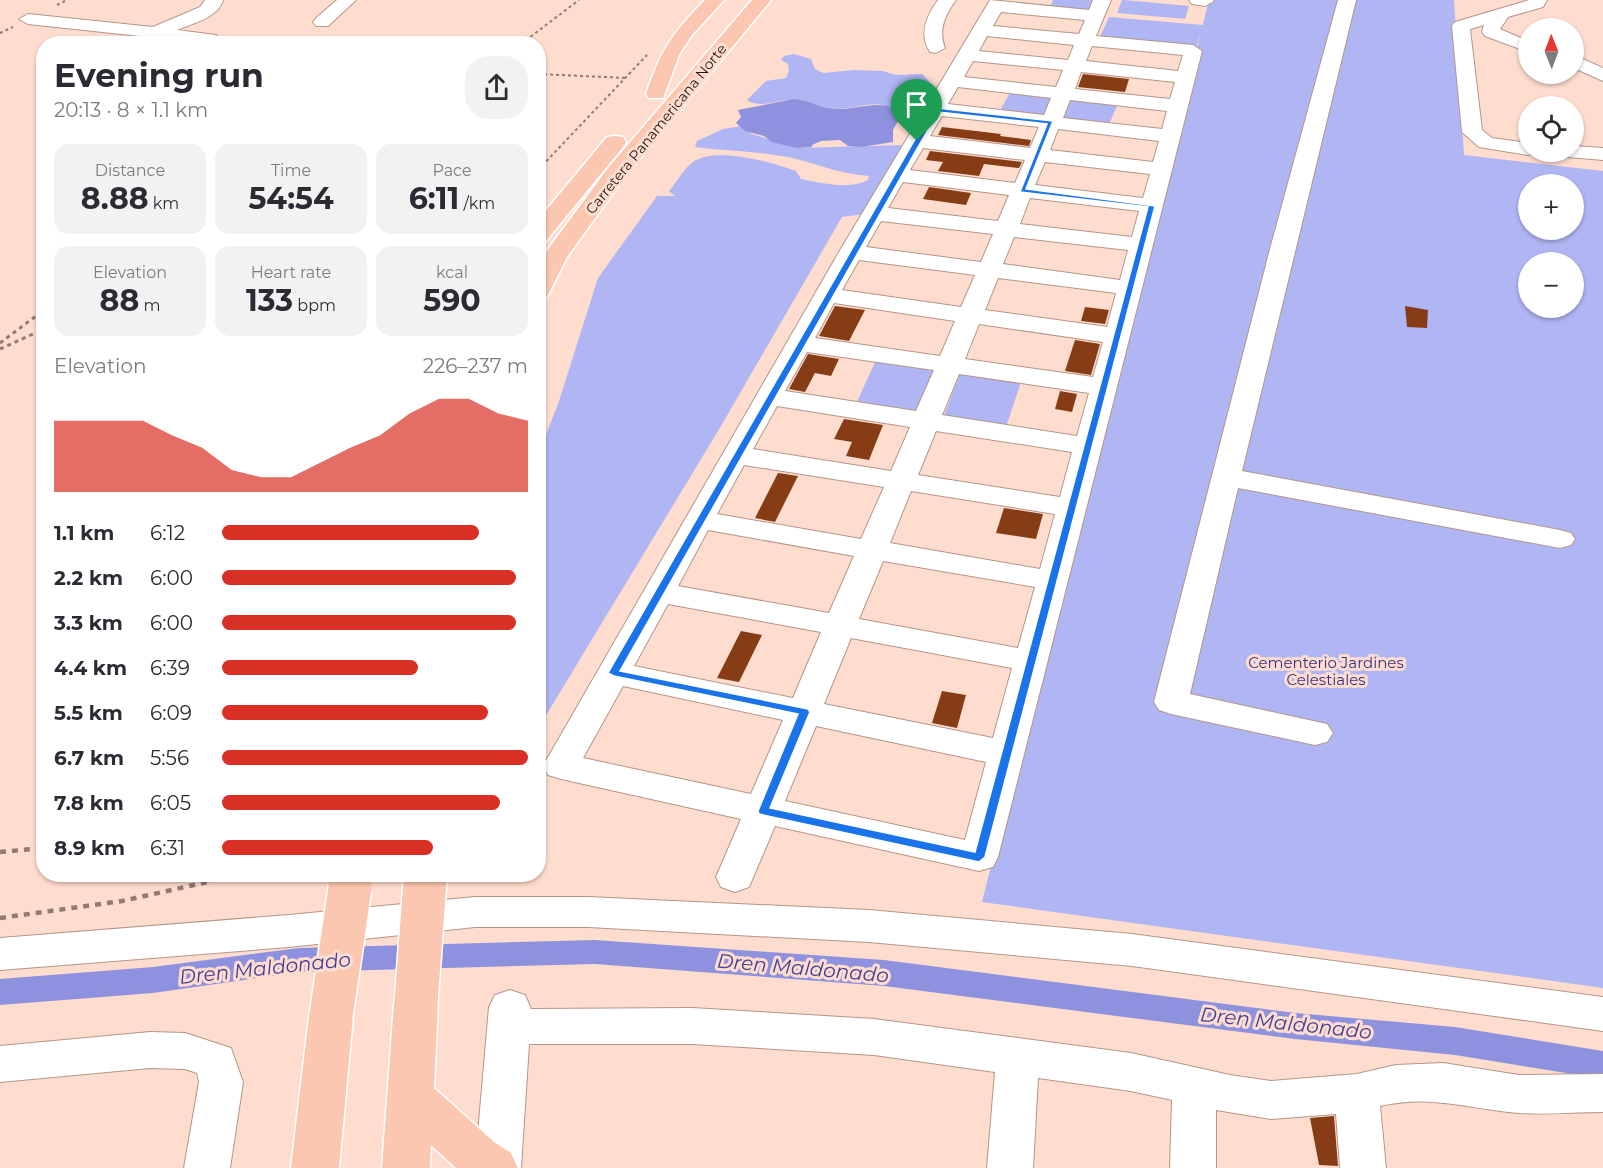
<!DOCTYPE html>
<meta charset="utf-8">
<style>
body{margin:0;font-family:Montserrat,sans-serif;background:#f2f2f3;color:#2b2b33;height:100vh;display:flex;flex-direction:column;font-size:22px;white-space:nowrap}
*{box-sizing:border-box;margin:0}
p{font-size:20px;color:#7c7c81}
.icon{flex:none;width:33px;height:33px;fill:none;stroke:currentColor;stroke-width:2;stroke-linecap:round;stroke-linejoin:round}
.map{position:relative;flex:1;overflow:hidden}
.sheet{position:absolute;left:36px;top:36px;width:510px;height:846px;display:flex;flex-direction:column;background:#fff;border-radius:24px;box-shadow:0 2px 4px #0004}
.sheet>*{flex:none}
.needle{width:39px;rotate:359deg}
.buttons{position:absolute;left:1518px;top:18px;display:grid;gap:12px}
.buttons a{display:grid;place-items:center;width:66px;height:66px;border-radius:50%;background:#fff;box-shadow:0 2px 4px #0004;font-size:30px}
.pin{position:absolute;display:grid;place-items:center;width:51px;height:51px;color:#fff;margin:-62px -26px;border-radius:50% 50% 50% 0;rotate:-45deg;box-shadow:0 0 6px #0007}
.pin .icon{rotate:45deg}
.round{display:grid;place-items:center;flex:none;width:63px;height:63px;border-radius:24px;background:#f2f2f3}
.headline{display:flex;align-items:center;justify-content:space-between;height:102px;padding:0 18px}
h1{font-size:33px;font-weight:700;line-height:45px}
.metrics{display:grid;grid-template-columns:repeat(3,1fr);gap:9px;height:102px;padding:6px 18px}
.metrics div{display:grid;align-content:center;border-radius:15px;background:#f2f2f3;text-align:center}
.metrics b{font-size:30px;font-weight:700}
.metrics small{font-size:16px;font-weight:400}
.metrics p{font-size:16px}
.chart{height:168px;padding:12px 18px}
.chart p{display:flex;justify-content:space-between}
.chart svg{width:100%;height:108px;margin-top:6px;fill:#d93025;opacity:.7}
ul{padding:0 18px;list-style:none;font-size:20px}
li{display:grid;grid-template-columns:96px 72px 1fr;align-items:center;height:45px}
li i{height:15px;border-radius:8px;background:#d93025}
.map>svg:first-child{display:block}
</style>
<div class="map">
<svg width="1603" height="1168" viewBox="0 0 1603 1168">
<rect width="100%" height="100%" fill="#feddcf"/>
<!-- green -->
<path fill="#b0b5f4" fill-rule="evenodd" d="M1053,0H1095L1090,14L1049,10Z
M1122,0H1124L1189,6L1185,19L1117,13Z
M1209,0H1454L1464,155L1603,171V988L982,902ZM1528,184H1574V230H1528ZM1528,262H1574V308H1528Z
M1109,17L1203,25L1196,48L1099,39Z
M794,54L811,59L815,69L823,73L854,70L883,71L896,75L922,74L929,81C925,100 917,102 904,115C877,96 866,108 837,109C823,109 810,101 796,100C779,98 763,110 747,100L766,81L786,78L789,71L788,64L781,60L784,56Z
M1012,89L1054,94L1042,119L998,114Z
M1073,96L1119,101L1108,127L1061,121Z
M742,126L752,134L797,148L904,145L864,214L842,217L721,426L539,727L538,456L559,401L598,278L657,196H675L669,191C677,182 683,169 693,162C716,146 771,162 796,171L801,179C821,183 849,190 868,180L869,176C838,174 816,163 788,157C757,151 726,151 695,147L697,141L723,129Z
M877,358L938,367L918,415L855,406Z
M961,371L1022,379L1006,427L943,418Z"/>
<!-- water -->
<path fill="#8d91de" d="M794,99C809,100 819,108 835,109C861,110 886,95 906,117L898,121L893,130V142L861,147L848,146L840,140L821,141L812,145V147L797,148L772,142L764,136L745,131L736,123L741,117L738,110Z"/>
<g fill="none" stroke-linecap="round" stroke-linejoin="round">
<!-- canal -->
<path fill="#8d91de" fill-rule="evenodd" d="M595,940L884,960L1295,1013L1455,1027L1603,1051V1079L1455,1055L1295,1039L884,986L595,964L299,972L153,993L0,1005V979L153,967L299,948Z"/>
</g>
<!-- building -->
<path fill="#863d15" d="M1083,74L1129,79L1125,92L1078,87Z
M942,127L1001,134L1000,136L1031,140L1029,146L938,135Z
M930,151L1022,162L1019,168L984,164L979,176L938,171L943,162L926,160Z
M929,187L971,193L966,205L923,199Z
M835,306L865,310L849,341L819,336Z
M1405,306L1428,310L1427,328L1407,327Z
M1085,307L1109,310L1105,324L1081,321Z
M1075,340L1100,344L1091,375L1065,371Z
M808,354L839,359L831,376L815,373L805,392L789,389Z
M1060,391L1077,394L1072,412L1055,409Z
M844,419L883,425L869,460L846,456L852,442L834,439Z
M778,473L798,476L775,522L755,518Z
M1004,508L1043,514L1036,539L996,533Z
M741,631L762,635L739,682L717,678Z
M942,691L966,695L957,728L932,723Z
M1334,1116L1338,1166L1319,1165L1310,1118Z"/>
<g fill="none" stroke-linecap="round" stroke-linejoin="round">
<!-- minor casing -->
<g stroke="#b49688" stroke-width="2">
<path id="minor" d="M205,0H223C218,18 193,23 177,30L216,35L219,39L214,44L28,24L19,19L28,14L153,27L200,7Z
M337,0H356L328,26H316L313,22L316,18Z
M938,0H956C945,15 938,30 945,48L936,53L930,52C918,34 927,15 938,0Z
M990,0L1089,10L1093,0H1111L1096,36L1193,45L1202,51L998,857L993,867L979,871L775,826L749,887L735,892L721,887L716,877L741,819L561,779L548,775L543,766L839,252ZM1001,12L1085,20L1079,34L993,26ZM987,36L1074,45L1068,60L979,51ZM1092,46L1183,55L1178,71L1086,61ZM973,61L1063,70L1056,87L964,77ZM1081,72L1175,82L1170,99L1075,89ZM958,87L1051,98L1044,115L948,104ZM1070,100L1167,111L1162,129L1063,118ZM942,116L1039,127L1030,148L930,136ZM1058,129L1159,141L1153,162L1050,150ZM923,148L1025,160L1015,183L910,170ZM1045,162L1150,174L1143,198L1035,185ZM903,182L1009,195L998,221L888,208ZM1030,198L1139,211L1132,237L1020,224ZM881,221L993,234L981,262L866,247ZM1014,237L1128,250L1120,280L1003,264ZM859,260L975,275L961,307L842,290ZM998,278L1116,293L1107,327L985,310ZM834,303L955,321L940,356L815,338ZM979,324L1103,342L1093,377L965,359ZM807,352L934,370L916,411L785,391ZM959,374L1089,393L1077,436L942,415ZM777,406L910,427L891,471L753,449ZM936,431L1072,452L1060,497L918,475ZM744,465L884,487L861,539L717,514ZM911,491L1055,514L1040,569L890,543ZM708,530L854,556L829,613L678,586ZM883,561L1035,587L1018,648L859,619ZM668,604L821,632L793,698L634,666ZM851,638L1012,668L993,738L824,704ZM623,686L783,720L751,794L583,758ZM816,726L986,762L965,840L785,801Z
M1189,0H1213L1214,1L1205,6L1192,4Z
M1338,0H1356L1242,471L1560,530L1571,533L1575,539L1571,545L1560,548L1238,488L1190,694L1327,724L1333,733L1327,742L1315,745L1171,714L1159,710L1154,702L1270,249Z
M1529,0H1547L1543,7L1508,17L1500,29L1528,41V52L1485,36L1482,32L1484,25L1470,29L1482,130L1492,138L1528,143V152H1537L1528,155L1479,147L1462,132L1452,26L1455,22Z
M1574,55L1603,68V81L1574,68Z
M1574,146L1603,148V160L1556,156L1553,152H1574Z
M475,897H588L869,910L1132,934L1603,997V1031L1132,966L869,942L588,927H475L289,947L0,970V938L289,915Z
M510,990L525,995L531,1009L692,1008L874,1019L1131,1053L1230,1075L1271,1081L1357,1074L1396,1065L1443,1063L1519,1075L1603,1074V1112C1575,1112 1547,1115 1519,1113C1469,1109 1432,1094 1380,1106L1386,1168H1340L1336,1114L1271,1119L1216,1110V1168H1170L1172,1100L1131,1091L1038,1078L1033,1168H987L995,1072L874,1055L692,1044H529L521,1168H475L489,1007L495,995Z
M150,1032L185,1033L231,1048L243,1082L230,1168H184L199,1082L197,1073L185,1069L150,1068L0,1082V1046Z"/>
</g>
<!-- highway casing -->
<g stroke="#fff" stroke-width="3">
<path id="highway" d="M705,0H724L692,35L680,53L663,98H649L646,94C662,48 671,35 705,0Z
M752,0H771L624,178L567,257L547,297L538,300V265L546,252L608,168Z
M615,136L623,137L626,142L623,147L546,241L538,243V220L607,137Z
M416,985L431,990L438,1003L434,1088L494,1142L511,1153L518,1168H456L431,1145L430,1168H382L394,1003L401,990Z
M331,998L347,1003L353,1016L339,1168H291L309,1016L315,1003Z"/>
</g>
<!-- path-far2 -->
<path stroke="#917b71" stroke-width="2" stroke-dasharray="3 3" stroke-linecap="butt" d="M57,5L67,0
M0,33L13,27
M521,44L579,0
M538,74L627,78
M538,170L647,55"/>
<!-- path-far1 -->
<path stroke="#917b71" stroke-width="3" stroke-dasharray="4 4" stroke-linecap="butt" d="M0,343L44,310
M0,349L44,329"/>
<!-- path -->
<path stroke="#917b71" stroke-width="4.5" stroke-dasharray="6 6" stroke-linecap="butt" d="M0,852L44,848
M0,918L122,901L212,881L223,874"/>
<!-- minor -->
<use href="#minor" fill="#fff" fill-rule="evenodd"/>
<!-- highway -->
<use href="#highway" fill="#fbc7b0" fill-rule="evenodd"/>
<!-- highway-bridge casing -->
<g stroke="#fff" stroke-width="46" stroke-linecap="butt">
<path id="highway-bridge" d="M416,1003L425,881
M331,1016L350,888"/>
</g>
<!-- highway-bridge -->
<use href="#highway-bridge" stroke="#fbc7b0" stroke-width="43"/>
</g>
<!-- route -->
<path fill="#1a73e8" stroke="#fff" stroke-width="1.5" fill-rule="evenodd" d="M936,108L1053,121L1026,189L1155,206L985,857L979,862L759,814L758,811L798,714L614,676L608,673L914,141ZM938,112L1047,124L1020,192L1148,207L975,852L770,808L810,712L808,709L620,671Z"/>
<g text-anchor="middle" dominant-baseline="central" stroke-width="6" stroke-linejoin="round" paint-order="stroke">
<!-- far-street labels -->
<g font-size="14" fill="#201510" stroke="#feddcf">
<text transform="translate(656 129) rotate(-51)">Carretera Panamericana Norte</text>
</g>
<!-- park labels -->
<g font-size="15" fill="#362f87" stroke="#feddcf">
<text x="1326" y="662">Cementerio Jardines<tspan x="1326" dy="17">Celestiales</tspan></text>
</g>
<!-- near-water labels -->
<g font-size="20" font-style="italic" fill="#44409a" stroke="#feddcf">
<text transform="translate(265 968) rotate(-6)">Dren Maldonado</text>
<text transform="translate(803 968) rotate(5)">Dren Maldonado</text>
<text transform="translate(1286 1023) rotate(6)">Dren Maldonado</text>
</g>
</g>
</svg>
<div class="buttons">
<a><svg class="needle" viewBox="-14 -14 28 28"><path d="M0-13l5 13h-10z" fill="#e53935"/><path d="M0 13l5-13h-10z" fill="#7c7c81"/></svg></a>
<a><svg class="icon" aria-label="locate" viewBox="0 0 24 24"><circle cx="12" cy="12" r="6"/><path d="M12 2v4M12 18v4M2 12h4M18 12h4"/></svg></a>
<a>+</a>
<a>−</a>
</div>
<div class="pin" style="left:917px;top:141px;background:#1e9e55"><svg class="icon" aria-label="arrive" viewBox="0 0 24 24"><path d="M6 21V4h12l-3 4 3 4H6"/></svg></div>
<section class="sheet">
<div class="headline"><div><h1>Evening run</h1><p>20:13 · 8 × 1.1 km</p></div><a class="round"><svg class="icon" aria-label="share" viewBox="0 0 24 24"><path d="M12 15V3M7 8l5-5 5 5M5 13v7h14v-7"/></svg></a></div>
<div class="metrics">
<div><p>Distance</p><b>8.88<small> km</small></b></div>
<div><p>Time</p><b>54:54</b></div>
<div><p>Pace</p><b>6:11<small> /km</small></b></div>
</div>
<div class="metrics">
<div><p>Elevation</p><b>88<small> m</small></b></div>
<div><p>Heart rate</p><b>133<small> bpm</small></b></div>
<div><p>kcal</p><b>590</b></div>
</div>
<div class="chart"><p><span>Elevation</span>226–237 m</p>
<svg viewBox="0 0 160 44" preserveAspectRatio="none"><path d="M0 44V15L10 15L20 15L30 15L40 21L50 26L60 35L70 38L80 38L90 32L100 26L110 21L120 12L130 6L140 6L150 12L160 15V44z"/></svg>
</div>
<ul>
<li><b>1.1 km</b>6:12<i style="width:84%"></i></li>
<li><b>2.2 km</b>6:00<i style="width:96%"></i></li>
<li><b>3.3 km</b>6:00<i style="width:96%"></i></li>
<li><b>4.4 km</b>6:39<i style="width:64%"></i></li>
<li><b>5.5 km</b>6:09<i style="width:87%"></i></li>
<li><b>6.7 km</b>5:56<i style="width:100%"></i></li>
<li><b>7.8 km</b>6:05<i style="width:91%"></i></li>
<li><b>8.9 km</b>6:31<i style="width:69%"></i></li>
</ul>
</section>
</div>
